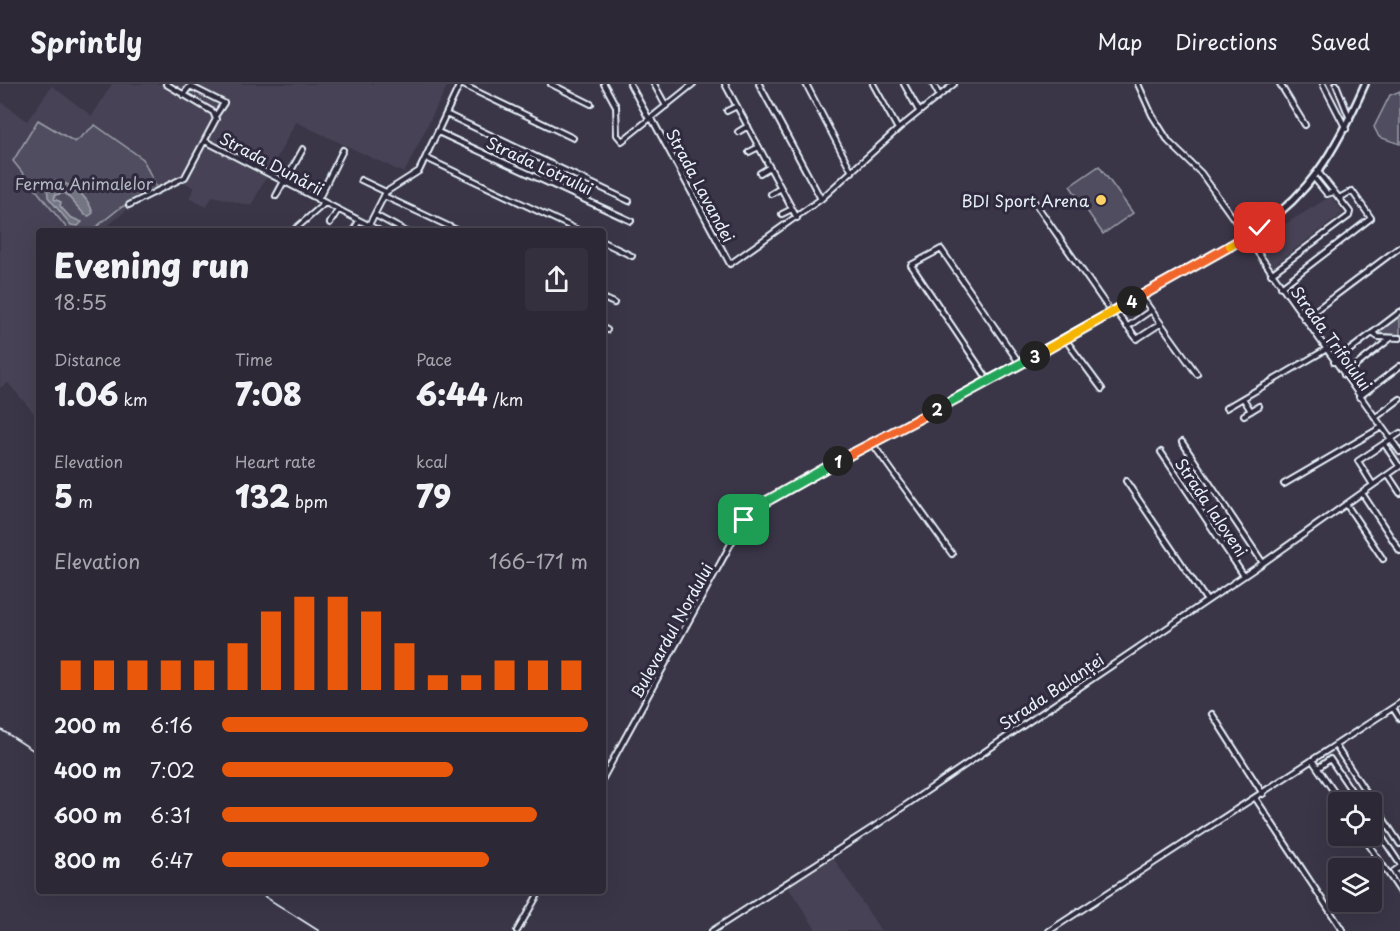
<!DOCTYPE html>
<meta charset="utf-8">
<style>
body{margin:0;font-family:"Playpen Sans",sans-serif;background:#34303e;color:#f1f3f6;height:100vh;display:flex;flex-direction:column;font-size:22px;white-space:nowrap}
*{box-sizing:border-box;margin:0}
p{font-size:20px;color:#a6a6ad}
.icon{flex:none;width:33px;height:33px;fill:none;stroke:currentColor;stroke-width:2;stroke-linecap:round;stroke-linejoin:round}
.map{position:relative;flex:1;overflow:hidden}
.drawer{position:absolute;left:36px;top:144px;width:570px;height:666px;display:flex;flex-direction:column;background:#2c2836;border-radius:6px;box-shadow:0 6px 24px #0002,0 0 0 2px #484451}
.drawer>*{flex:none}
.tools{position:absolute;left:1328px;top:708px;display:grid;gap:12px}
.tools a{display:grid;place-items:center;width:54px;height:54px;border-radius:6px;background:#2c2836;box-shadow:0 6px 24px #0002,0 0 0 2px #484451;font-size:30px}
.pin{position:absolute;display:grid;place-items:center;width:51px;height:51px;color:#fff;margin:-26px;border-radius:12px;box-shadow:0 3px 9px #0006}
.km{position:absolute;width:30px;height:30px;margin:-15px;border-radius:50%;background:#222;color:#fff;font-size:16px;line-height:30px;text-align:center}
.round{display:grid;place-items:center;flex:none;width:63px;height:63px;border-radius:6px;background:#34303e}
.summary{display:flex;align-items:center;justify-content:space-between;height:102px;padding:0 18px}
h1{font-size:33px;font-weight:800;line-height:45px}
.stats{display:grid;grid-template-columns:repeat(3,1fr);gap:9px;height:102px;padding:6px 18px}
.stats div{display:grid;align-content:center}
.stats b{font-size:30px;font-weight:800}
.stats small{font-size:16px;font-weight:400}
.stats p{font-size:16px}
.chart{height:168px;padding:12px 18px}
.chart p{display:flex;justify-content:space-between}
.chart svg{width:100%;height:108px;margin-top:6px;stroke:#ea580c;stroke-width:6}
ul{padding:0 18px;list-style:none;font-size:20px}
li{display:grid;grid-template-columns:96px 72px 1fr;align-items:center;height:45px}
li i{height:15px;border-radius:8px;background:#ea580c}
header{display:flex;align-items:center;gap:36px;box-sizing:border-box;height:84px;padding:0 30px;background:#2c2836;border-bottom:2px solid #484451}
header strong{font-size:28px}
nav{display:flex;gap:33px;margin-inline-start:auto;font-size:21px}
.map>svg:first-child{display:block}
</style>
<header>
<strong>Sprintly</strong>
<nav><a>Map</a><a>Directions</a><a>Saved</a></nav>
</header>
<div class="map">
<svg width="1400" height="847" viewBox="0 0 1400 847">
<rect width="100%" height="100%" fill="#3a3648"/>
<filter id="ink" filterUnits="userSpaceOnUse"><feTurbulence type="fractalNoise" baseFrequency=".0167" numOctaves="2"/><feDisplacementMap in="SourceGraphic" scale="12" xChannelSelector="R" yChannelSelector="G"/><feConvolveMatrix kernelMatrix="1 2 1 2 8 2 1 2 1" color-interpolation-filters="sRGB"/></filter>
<g filter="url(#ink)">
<!-- built -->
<path fill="#464354" d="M112,0H448L404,89L296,38L251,122L213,112L206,123L189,114L194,104L184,98L130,123L102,147H39V335L8,299L0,304V17L27,37L52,2L92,32Z
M1331,112L1343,129L1270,184L1253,160Z
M832,772L881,847H817L786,800Z"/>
<!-- green -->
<path fill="#504e5f" stroke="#9ca0ac" stroke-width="1.5" d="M1400,7V60L1379,53L1374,43L1390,11Z
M38,36L75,58L95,41L143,75L157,105L120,124L91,147H69L13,77Z
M1099,82L1133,129L1103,150L1070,102Z
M1400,230V251L1381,250L1380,245Z"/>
<!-- water -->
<path fill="#737482" stroke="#a2a6b1" stroke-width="1.5" d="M52,97C70,97 88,112 93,129L89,132L85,131L65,109L55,111L54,115L61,118L60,122L70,133L82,138L78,142L71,141L48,113L47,101Z"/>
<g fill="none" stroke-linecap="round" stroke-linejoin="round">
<!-- street casing -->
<g stroke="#e8f1f8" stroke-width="8">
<path id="street" d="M461,0L573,54
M551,0L591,20
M604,0L616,22L617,51L622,57L693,0
M630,0L649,35
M654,0L666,22
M725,0L797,134
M759,0L821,115
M806,0L852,88
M873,0L898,45
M904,0L919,27
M933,0L939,11
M1138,0L1152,31L1169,58L1201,89L1400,368
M1280,0L1305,41
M1323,0L1346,45
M1336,0L1350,35
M183,11L190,2L224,19L216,31
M727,27L737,22
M446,30L629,117
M651,33L730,180L821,115L898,45L954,0
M438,48L631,137
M738,48L748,42
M205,57L380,147
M749,68L759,63
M426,74L580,147
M760,89L770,83
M1319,89L1339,114
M1314,94L1327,110L1334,108
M361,96L386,108
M284,99L303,65
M771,110L781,104
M276,112L283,99
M384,112L459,147
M318,116L343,66
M1033,116L1111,228
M129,121L185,93L216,35L213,28L166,0
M782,130L792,125
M375,131L405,147
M330,139L338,126
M369,141L386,108L419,87L460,0
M293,147L325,119
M353,147L359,137
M603,158L632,172
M1271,190L1349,132L1350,128L1339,114L1352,107L1371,134L1281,203
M1141,212L1197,290
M603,214L614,219
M1115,226L1137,255L1160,240
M1304,235L1400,163
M1127,243L1150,227
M603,244L607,246
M1372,249L1378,253L1400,254
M1065,255L1102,305
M1334,278L1400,228
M1344,291L1391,254
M989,297L911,181L941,165L1020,280
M1359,313L1400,282
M1243,314L1251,327
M1226,324L1325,266
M1244,331L1259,322
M1375,334L1400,315
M1182,358L1263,479
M872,359L952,470
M1385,361L1399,382
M1161,368L1244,492
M1388,391L1400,409
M1126,397L1207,517
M1284,400L1382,343
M1373,401L1358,377L1400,349
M1362,409L1400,467
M1346,420L1383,475
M1393,624L1400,635
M1212,630L1263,710
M1335,661L1400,760
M1312,676L1341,718
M1318,684L1330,675L1359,718
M603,694L739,445L754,425L1245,153
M1256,715L1343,847
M1340,718L1353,709
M1371,737L1400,780
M1363,752L1400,807
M1366,756L1378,748
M1400,783L1394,787L1400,797
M517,847L540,807
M712,847L875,742L1263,479L1400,382
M1049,847L1400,619"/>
</g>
<!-- secondary casing -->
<g stroke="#e8f1f8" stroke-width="10">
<path id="secondary" d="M1245,153C1309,115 1336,66 1365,0"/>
</g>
<!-- street -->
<use href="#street" stroke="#2f2a3d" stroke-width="4"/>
<!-- secondary -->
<use href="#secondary" stroke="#2f2a3d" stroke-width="5"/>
<!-- rail -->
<path stroke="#e8f1f8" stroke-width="1.5" d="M0,645L39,670
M256,807L319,847"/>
</g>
</g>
<g fill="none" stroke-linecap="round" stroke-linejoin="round" filter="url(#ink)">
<!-- split-1 casing -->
<g stroke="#fff" stroke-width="12">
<path id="split-1" d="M744,436L758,422L838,377"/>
</g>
<!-- split-2 casing -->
<g stroke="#fff" stroke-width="12">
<path id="split-2" d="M838,377L937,325"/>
</g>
<!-- split-3 casing -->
<g stroke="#fff" stroke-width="12">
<path id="split-3" d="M937,325L1035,272"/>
</g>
<!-- split-4 casing -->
<g stroke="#fff" stroke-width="12">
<path id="split-4" d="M1035,272L1132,217"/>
</g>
<!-- split-5 casing -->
<g stroke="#fff" stroke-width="12">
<path id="split-5" d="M1132,217L1230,162"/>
</g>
<!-- split-6 casing -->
<g stroke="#fff" stroke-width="12">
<path id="split-6" d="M1230,162L1260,144"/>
</g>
<!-- split-1 -->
<use href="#split-1" stroke="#22a559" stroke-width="8"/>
<!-- split-2 -->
<use href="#split-2" stroke="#f0652b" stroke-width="8"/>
<!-- split-3 -->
<use href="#split-3" stroke="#22a559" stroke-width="8"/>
<!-- split-4 -->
<use href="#split-4" stroke="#f5b400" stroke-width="8"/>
<!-- split-5 -->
<use href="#split-5" stroke="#f0652b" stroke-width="8"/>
<!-- split-6 -->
<use href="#split-6" stroke="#f5b400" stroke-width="8"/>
</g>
<!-- markers -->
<circle fill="#ffd166" stroke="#2f2a3d" stroke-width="2" cx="1101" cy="116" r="6"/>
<g text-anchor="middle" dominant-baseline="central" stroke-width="6" stroke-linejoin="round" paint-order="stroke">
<!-- street labels -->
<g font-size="16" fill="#e8f1f8" stroke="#2f2a3d">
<text transform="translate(272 79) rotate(28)">Strada Dunării</text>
<text transform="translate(540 81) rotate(25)">Strada Lotrului</text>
<text transform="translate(701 101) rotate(62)">Strada Lavandei</text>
<text transform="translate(1332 254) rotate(54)">Strada Trifoiului</text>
<text transform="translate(1212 423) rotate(56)">Strada Ialoveni</text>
<text transform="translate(671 546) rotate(-61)">Bulevardul Nordului</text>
<text transform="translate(1051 607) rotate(-34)">Strada Balanței</text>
</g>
<!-- park labels -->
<g font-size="16" fill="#b3b8c2" stroke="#2f2a3d">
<text x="84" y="99">Ferma Animalelor</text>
</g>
<!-- poi labels -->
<g font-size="16" fill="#e8f1f8" stroke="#2f2a3d" text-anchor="end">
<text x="1089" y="116">BDI Sport Arena</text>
</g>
</g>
</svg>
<div class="tools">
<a><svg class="icon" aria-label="locate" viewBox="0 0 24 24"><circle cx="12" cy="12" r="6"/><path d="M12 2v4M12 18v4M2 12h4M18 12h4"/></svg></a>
<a><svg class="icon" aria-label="layers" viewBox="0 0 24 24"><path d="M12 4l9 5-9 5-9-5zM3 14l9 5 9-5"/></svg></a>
</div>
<div class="pin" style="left:744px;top:436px;background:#1e9e55"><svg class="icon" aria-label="arrive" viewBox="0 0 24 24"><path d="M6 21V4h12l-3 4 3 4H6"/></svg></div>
<div class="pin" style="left:1260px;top:144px;background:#d93025"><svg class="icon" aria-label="check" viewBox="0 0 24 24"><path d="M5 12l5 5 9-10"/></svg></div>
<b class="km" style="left:838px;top:377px">1</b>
<b class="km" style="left:937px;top:325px">2</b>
<b class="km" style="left:1035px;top:272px">3</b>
<b class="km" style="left:1132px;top:217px">4</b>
<section class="drawer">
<div class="summary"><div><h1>Evening run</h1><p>18:55</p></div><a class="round"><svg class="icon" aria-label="share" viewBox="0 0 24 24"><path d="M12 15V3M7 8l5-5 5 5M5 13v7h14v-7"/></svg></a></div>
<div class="stats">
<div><p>Distance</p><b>1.06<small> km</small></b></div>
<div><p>Time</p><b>7:08</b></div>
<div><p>Pace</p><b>6:44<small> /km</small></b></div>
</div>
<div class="stats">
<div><p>Elevation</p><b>5<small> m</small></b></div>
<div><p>Heart rate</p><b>132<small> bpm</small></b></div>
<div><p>kcal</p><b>79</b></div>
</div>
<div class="chart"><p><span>Elevation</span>166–171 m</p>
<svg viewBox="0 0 160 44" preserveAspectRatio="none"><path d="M5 44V32M15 44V32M25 44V32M35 44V32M45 44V32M55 44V25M65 44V12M75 44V6M85 44V6M95 44V12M105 44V25M115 44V38M125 44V38M135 44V32M145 44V32M155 44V32"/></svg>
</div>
<ul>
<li><b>200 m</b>6:16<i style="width:100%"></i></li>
<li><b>400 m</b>7:02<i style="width:63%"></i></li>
<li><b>600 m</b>6:31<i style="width:86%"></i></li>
<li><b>800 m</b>6:47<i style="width:73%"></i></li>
</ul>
</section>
</div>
